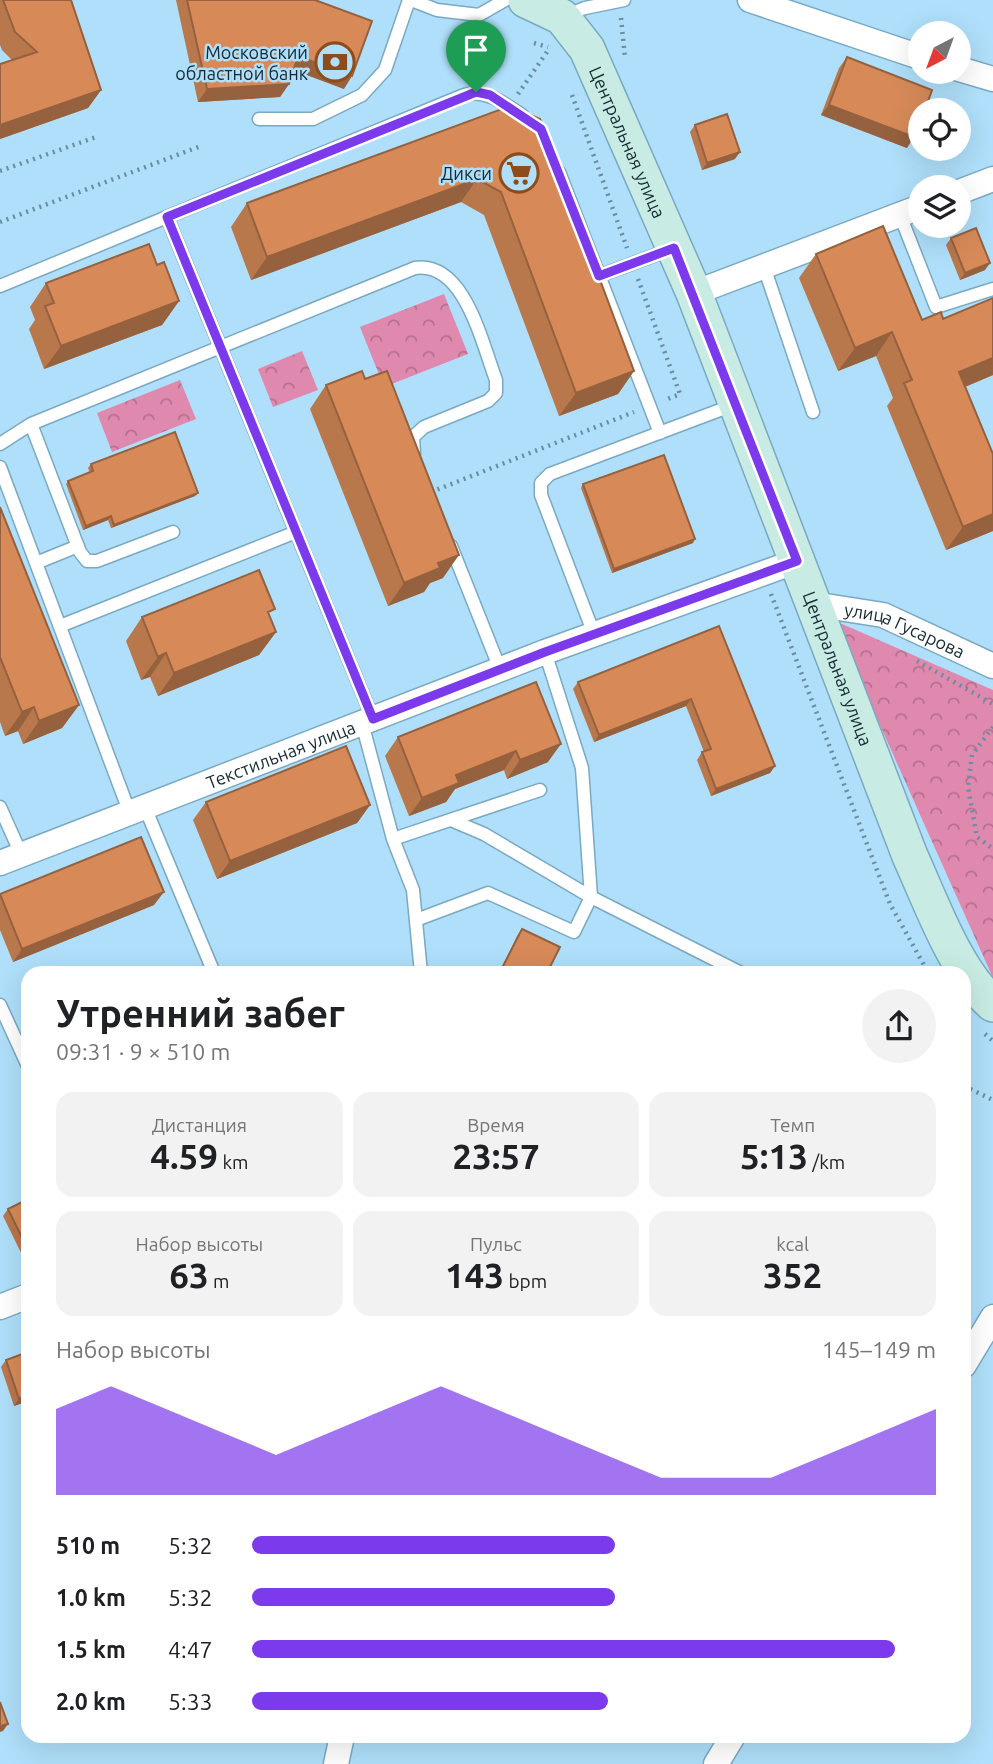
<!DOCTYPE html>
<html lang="ru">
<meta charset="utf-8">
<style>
body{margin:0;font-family:Ubuntu,sans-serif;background:#f2f2f2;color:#202124;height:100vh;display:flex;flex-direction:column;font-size:26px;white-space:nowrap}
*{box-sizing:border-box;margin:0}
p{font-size:23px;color:#757577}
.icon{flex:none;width:38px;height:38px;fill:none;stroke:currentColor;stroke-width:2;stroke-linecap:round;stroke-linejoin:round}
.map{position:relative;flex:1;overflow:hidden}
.sheet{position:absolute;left:21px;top:966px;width:950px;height:777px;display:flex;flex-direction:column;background:#fff;border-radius:21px;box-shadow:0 7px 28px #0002}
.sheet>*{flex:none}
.needle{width:46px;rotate:221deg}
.buttons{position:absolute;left:908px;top:21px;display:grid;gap:14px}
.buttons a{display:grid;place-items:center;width:63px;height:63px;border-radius:50%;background:#fff;box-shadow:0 7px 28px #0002;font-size:35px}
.pin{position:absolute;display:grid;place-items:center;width:60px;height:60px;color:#fff;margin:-72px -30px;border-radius:50% 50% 50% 0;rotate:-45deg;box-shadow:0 0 7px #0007}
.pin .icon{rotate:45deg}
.round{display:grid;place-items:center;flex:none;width:74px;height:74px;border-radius:37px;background:#f2f2f2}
.summary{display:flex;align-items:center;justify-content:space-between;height:119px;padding:0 35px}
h1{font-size:38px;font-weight:700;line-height:52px}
.figures{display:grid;grid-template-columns:repeat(3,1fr);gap:10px;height:119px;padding:7px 35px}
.figures div{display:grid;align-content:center;border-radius:18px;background:#f2f2f2;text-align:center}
.figures b{font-size:35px;font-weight:700}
.figures small{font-size:19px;font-weight:400}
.figures p{font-size:19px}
.chart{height:196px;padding:14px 35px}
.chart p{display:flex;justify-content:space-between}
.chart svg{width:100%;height:126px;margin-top:7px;fill:#7c3aed;opacity:.7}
ul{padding:0 35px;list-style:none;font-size:23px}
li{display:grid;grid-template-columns:112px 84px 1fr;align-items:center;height:52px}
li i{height:18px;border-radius:9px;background:#7c3aed}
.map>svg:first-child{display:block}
</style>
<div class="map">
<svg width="993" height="1764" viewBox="0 0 993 1764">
<defs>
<pattern id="park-crowns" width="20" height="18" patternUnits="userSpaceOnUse" patternTransform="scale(1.75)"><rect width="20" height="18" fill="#df89ae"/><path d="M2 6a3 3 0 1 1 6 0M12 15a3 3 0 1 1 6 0" fill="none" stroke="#b4708e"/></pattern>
</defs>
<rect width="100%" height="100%" fill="#afdffa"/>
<!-- park -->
<path fill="url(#park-crowns)" d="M444,294L468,354L384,387L360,327Z
M302,351L318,390L273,407L258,369Z
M180,380L196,419L112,452L97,413Z
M833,620L993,690V978Z"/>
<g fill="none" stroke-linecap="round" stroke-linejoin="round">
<!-- service casing -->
<g stroke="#7aa9c2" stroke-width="15">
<path id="service" d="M411,0L437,10L479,15L505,0
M564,16L585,8L624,0
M259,119H313L362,95L385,70L409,0
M559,172L660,433
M900,215L936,307L993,289
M763,264L813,412
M599,276L674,248
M0,286L167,217
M31,424L80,552L87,561H97L173,532
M0,444L31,424L415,268C465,261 482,344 496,380V393L488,401L424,427L413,437L414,454
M0,467L129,811
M296,532L167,217L464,95C487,89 503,103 522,115
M451,546L500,669
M36,563L78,546
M60,626L296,532L373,719
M594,634L541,495V483L550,474L736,404
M362,723L393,839L540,790
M144,805L214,973
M0,807L21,854
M451,820L484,834L591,897L741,973
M393,839L413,890L421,973
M416,920L488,893L574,932L591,897L582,768L545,652
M0,1005L28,1066"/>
</g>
<!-- minor casing -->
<g stroke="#7aa9c2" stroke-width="27">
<g id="minor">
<path d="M750,0L920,57"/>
<path d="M959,69L993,79"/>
<path d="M959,192L993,179"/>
<path d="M694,293L920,207"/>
<path id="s1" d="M813,604L883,615L993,666"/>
<path id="s2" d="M0,863L545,652L797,561"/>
<path d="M0,1307L28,1296"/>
<path d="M964,1365L993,1317"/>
<path d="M336,1764L342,1736"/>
<path d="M716,1764L733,1736"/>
</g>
</g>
<!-- secondary casing -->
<g stroke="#7aa9c2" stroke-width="38">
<g id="secondary">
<path id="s3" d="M526,0L562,17L587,49L694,293L910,856C931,902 955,971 993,1004"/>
</g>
</g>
<!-- path -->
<path stroke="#6a8da1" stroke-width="4.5" stroke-dasharray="2 5" stroke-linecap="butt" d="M621,18L625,58
M534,43L548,47
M518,94L549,49
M572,95L627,248
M0,171L99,136
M0,222L201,146
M638,279L680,394L665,400
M431,492L634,412
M771,594L890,904L924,965
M917,661L993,704
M993,727L972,755L968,787L977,837L993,849
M985,1034L993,1041
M964,1086L993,1100"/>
<!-- service -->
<use href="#service" stroke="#fff" stroke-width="12"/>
<!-- minor -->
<use href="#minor" stroke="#fff" stroke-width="24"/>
<!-- secondary -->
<use href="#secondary" stroke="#c8ece3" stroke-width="35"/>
</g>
<!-- wall -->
<path fill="#b9774c" d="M0,0H71L101,90L88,108L0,139V64L12,60L2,50L0,45Z
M176,0H315L344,89L293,70L289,84L280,97L198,102Z
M847,57L907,148L821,115L839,68Z
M510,106L634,371L618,394L559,416L484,215L461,202L251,280L231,227L247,203Z
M695,125L735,159L702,170L690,132Z
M951,238L985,270L960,280L946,245Z
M816,254L922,320L943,319L993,298V375L965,387L993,531L946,550L887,406L893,398L876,356L838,371L799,278Z
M157,265L179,301L162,325L44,369L29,329L35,320L30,307L46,283Z
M326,385L443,578L430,583L424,592L388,606L310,409Z
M91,464L195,496L111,528L108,520L83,530L66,484L68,481L90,473L88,468Z
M583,484L693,543L612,573L581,488Z
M0,507L79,705L62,728L23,744L18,731L5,736L0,722Z
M142,617H270L276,632L259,655L158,696L150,677L141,680L126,641Z
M719,626L775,766L770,773L711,796L697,760L702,752H704L686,706L594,742L573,689L578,682Z
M536,682L548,762L507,779L504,770L455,789L446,802L409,816L385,756L398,737Z
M206,802L370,805L357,823L217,879L193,820Z
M0,894L154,905L13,962L0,930Z
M522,929L547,973H499L517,936Z
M28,1199V1267L3,1216L8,1209Z
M6,1360L28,1401L14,1406L1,1367Z"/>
<!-- shaded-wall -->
<path fill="#96613e" d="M298,56L352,76L344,89L289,68Z
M289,84L280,97L198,102L207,89Z
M101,90L88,108L0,139V125Z
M829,105L914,137L907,148L821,115Z
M740,152L735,159L702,170L707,163Z
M477,179L461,202L251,280L267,257Z
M990,263L985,270L960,280L965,273Z
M179,301L162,325L44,369L61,346Z
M892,332L876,356L838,371L855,348Z
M993,358V375L943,396L959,372Z
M634,371L618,394L559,416L576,393Z
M198,493L195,496L111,528L114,525Z
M993,514V531L946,550L963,527Z
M111,516L108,520L83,530L86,526Z
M695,539L693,543L612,573L614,569Z
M459,555L443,578L430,583L424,592L388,606L404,583L438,563Z
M276,632L259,655L158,696L174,673Z
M166,653L150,677L141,680L158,657Z
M691,699L686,706L594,742L599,735Z
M79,705L62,728L23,744L39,721Z
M34,707L18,731L5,736L22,712Z
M561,744L548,762L507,779L520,760Z
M516,751L504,770L455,789L446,802L409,816L422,798L456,775Z
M775,766L770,773L711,796L716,789Z
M370,805L357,823L217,879L230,861Z
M164,892L154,905L13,962L22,949Z
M28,1395V1401L14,1406L19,1399Z
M8,1724L3,1731L0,1732V1726Z"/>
<!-- building -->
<path fill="#d78a58" stroke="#96613e" stroke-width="2" d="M3,0H71L101,90L0,125V64L37,52L15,32Z
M187,0H315L372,21L352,76L298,56L289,84L207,89Z
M847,57L932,90L925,110H920V121L914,137L829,105Z
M510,106L540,119L634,371L576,393L501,192L477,179L267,257L247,203Z
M727,114L740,152L707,163L695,125Z
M883,226L922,320L941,312L943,319L993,298V358L959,372L993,454V514L963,527L904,383L912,380L892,332L855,348L816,254Z
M976,228L990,263L965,273L951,238Z
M149,244L157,265L164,262L179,301L61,346L45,306L54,303L46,283Z
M362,371L365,379L387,371L459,555L438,563L440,568L404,583L326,385Z
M175,432L198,493L114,525L111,516L86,526L68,481L93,471L91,464Z
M664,455L695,539L614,569L583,484Z
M0,507L79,705L39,721L34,707L22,712L0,657Z
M259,570L275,609L268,612L276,632L174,673L166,653L158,657L142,617Z
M719,626L775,766L716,789L702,752L711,749L691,699L599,735L578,682Z
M536,682L561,744L520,760L516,751L456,775L459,783L422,798L398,737Z
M346,746L370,805L230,861L206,802Z
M141,837L164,892L22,949L0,894Z
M522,929L560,947L547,973L500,972Z
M28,1199V1250L8,1209Z
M28,1352V1395L19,1399L6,1360Z
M0,1702L8,1724L0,1726Z"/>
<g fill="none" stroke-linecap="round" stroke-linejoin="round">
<!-- route casing -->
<g stroke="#fff" stroke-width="14">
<path id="route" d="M476,92L490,95L541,129L599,276L674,248L797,561L545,652L373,719L167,217Z"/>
</g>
<!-- route -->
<use href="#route" stroke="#7c3aed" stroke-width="9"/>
</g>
<!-- icons -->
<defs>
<g id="bank-ring" transform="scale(2.0125)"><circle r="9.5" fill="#afdffa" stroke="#8e4c1b" stroke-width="1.5"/><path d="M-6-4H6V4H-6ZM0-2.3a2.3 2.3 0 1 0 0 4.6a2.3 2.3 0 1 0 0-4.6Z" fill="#8e4c1b"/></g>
<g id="supermarket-ring" transform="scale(2.0125)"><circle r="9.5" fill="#afdffa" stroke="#8e4c1b" stroke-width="1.5"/><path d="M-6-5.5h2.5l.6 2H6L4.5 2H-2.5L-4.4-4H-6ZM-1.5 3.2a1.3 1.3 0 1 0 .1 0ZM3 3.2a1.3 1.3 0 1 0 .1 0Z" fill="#8e4c1b"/></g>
</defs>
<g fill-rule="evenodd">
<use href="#bank-ring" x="335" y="62"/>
<use href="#supermarket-ring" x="519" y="173"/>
</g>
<g text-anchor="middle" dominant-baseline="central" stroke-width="5" stroke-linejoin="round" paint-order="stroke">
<!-- poi labels -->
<g font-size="18" fill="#162933" stroke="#afdffa" text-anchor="end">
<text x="308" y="52">Московский<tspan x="308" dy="21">областной банк</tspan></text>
<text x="492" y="173">Дикси</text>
</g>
<!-- street labels -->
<g font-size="18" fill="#162933" stroke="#afdffa">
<text stroke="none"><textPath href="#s3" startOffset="182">Центральная улица</textPath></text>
<text stroke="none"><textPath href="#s1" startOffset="96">улица Гусарова</textPath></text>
<text stroke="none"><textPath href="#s3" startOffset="749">Центральная улица</textPath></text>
<text stroke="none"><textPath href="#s2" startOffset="301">Текстильная улица</textPath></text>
</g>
</g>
</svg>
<div class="buttons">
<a><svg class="needle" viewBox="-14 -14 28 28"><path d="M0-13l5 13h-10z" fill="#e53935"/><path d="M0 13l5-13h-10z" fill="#757577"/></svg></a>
<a><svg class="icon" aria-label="locate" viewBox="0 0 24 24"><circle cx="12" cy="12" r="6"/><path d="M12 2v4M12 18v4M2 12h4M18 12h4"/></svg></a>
<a><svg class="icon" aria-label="layers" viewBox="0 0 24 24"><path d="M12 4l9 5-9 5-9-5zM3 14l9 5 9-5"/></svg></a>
</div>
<div class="pin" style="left:476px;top:92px;background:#1e9e55"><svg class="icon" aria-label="arrive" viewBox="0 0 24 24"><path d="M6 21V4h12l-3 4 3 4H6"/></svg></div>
<section class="sheet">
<div class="summary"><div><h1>Утренний забег</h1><p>09:31 · 9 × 510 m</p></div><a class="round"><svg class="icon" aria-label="share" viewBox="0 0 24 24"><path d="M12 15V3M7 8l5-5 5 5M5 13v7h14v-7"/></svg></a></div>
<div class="figures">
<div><p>Дистанция</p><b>4.59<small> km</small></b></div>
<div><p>Время</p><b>23:57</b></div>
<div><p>Темп</p><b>5:13<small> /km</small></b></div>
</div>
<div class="figures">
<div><p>Набор высоты</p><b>63<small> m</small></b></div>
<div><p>Пульс</p><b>143<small> bpm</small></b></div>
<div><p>kcal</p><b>352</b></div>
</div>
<div class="chart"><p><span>Набор высоты</span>145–149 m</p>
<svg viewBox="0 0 160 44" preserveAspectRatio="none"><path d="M0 44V14L10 6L20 14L30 22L40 30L50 22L60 14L70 6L80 14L90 22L100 30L110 38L120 38L130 38L140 30L150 22L160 14V44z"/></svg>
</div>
<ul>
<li><b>510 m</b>5:32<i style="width:53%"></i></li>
<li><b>1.0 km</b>5:32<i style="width:53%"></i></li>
<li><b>1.5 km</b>4:47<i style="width:94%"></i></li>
<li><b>2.0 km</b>5:33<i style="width:52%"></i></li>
</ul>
</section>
</div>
